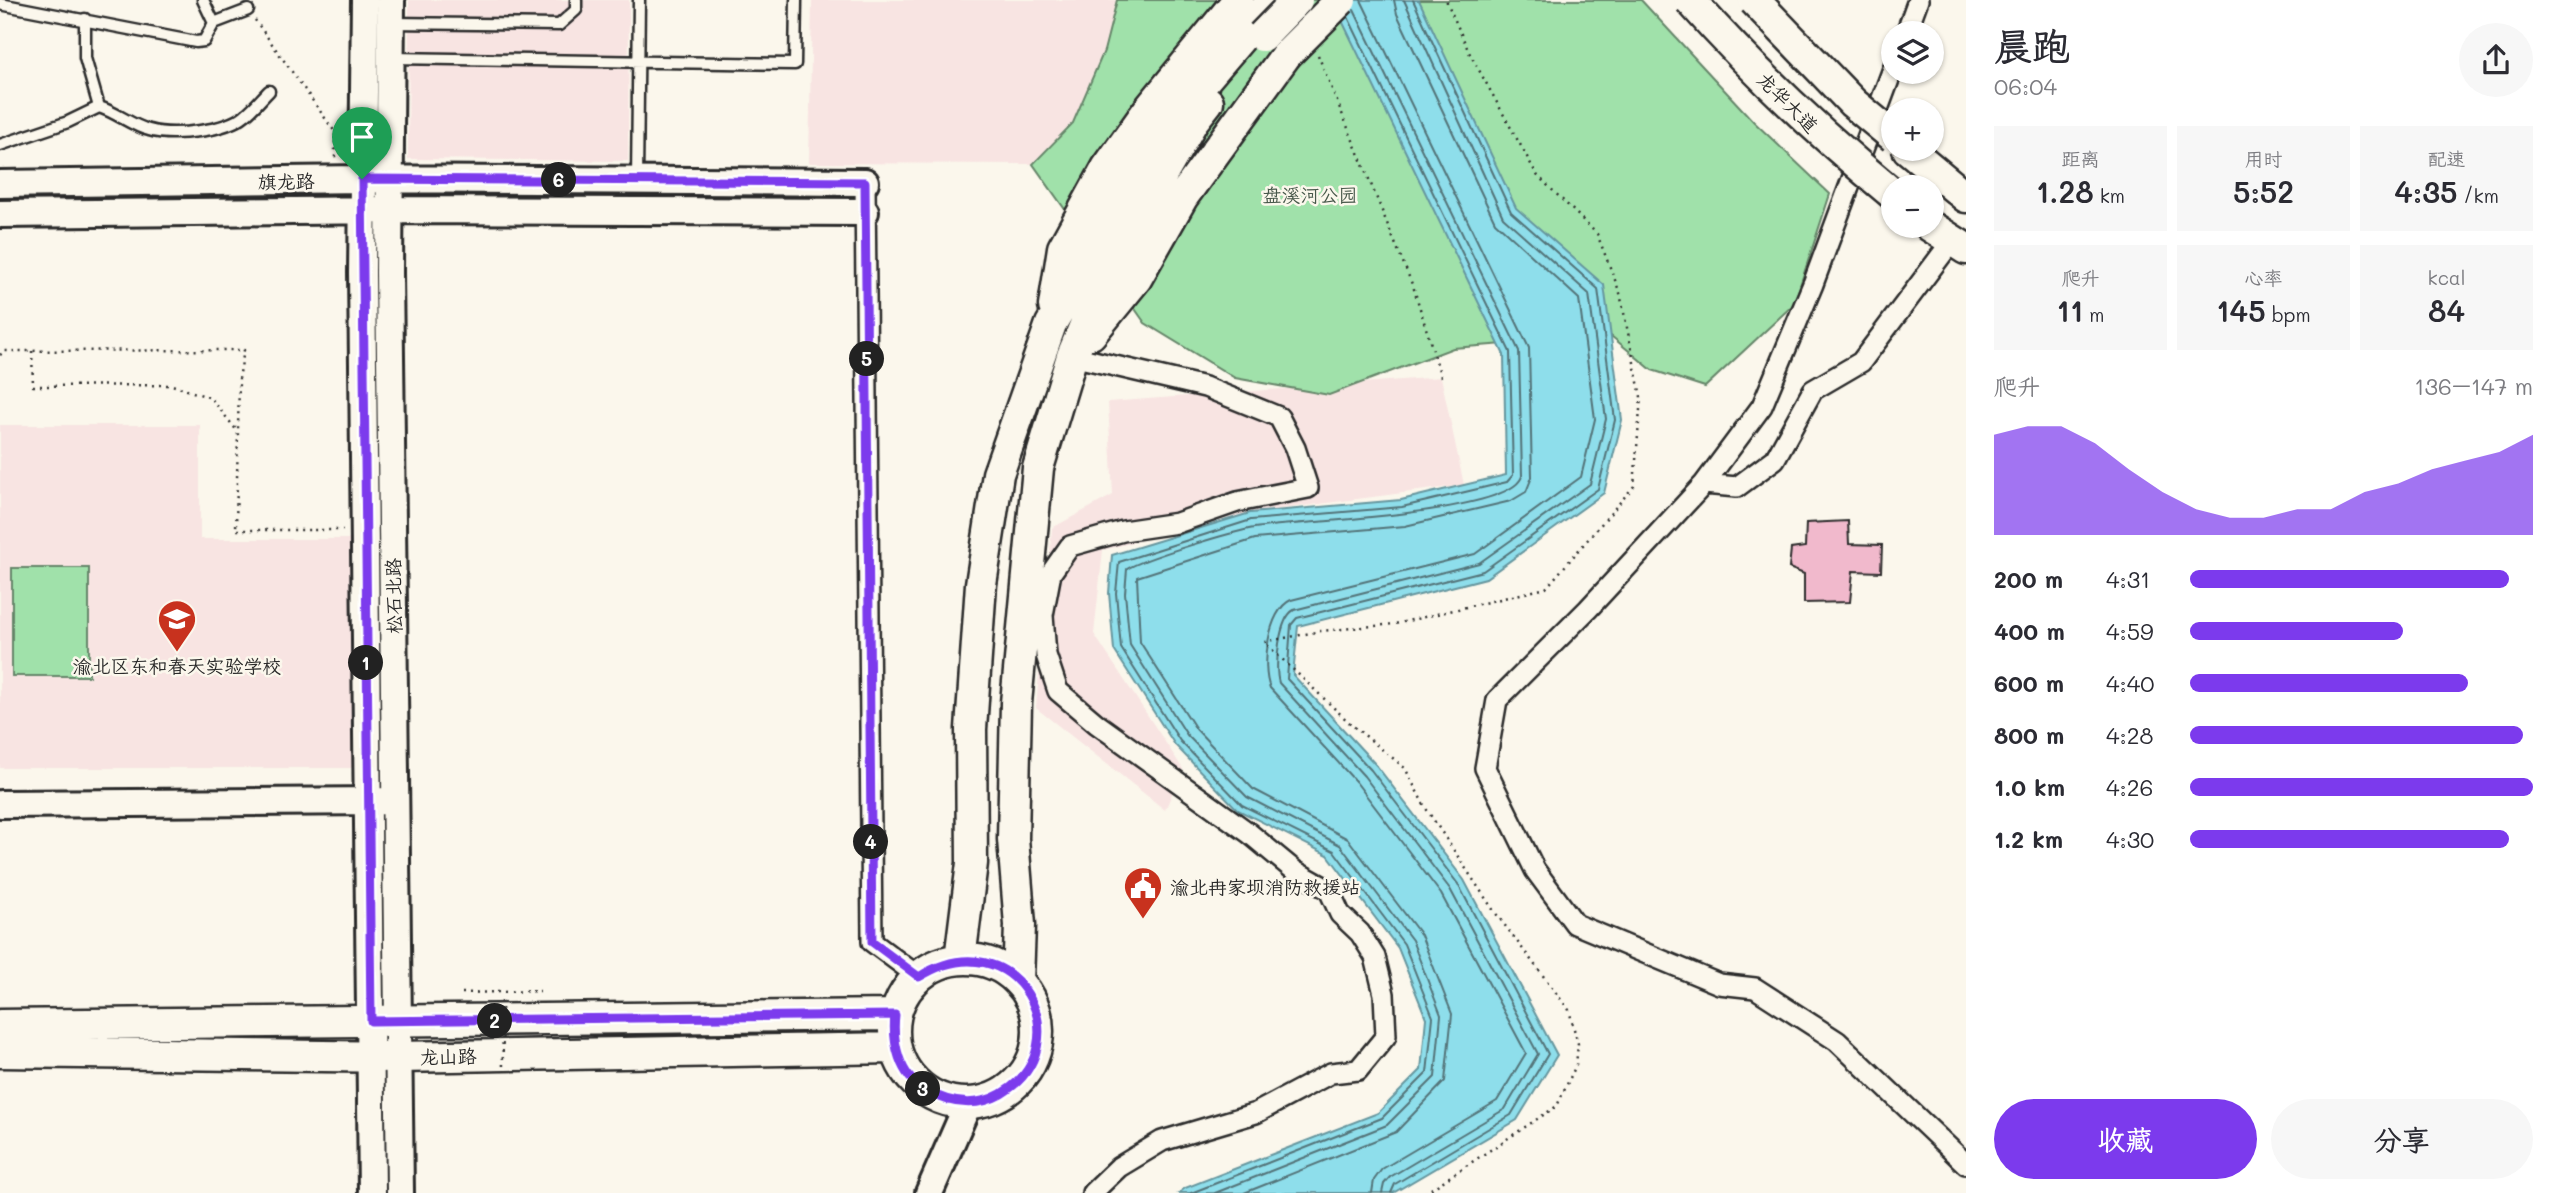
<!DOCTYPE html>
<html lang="zh">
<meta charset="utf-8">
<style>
body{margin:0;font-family:Mali,"LXGW WenKai TC",sans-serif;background:#f7f7f7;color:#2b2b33;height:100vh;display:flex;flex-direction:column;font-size:26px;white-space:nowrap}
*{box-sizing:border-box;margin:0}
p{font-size:23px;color:#7c7c81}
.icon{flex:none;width:38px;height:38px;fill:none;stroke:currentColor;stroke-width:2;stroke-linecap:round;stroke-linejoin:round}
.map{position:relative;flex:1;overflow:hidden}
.side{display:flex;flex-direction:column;background:#fff;width:595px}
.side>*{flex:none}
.fabs{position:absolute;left:1881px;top:21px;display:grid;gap:14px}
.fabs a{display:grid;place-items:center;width:63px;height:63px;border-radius:50%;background:#fff;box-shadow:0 2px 5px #0004;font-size:35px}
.pin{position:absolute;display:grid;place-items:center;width:60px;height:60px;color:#fff;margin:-72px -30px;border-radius:50% 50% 50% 0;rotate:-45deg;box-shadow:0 0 7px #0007}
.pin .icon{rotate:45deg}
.km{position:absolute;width:35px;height:35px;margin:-18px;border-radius:50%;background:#222;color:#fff;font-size:19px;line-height:35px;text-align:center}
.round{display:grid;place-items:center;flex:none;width:74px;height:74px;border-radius:37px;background:#f7f7f7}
.summary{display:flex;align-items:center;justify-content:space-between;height:119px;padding:0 28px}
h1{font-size:38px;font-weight:600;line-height:52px}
.metrics{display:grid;grid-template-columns:repeat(3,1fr);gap:10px;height:119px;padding:7px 28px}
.metrics div{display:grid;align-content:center;border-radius:0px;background:#f7f7f7;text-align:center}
.metrics b{font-size:30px;font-weight:600}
.metrics small{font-size:19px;font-weight:400}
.metrics p{font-size:19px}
.chart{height:196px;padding:14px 28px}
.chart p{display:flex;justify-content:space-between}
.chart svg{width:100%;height:126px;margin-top:7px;fill:#7c3aed;opacity:.7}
.cta{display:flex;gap:14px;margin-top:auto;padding:14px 28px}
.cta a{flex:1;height:80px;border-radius:42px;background:#7c3aed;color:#fff;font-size:28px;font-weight:600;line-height:80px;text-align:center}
.cta a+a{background:#f7f7f7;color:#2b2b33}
ul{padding:0 28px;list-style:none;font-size:23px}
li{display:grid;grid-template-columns:112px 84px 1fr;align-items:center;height:52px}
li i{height:18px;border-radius:9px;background:#7c3aed}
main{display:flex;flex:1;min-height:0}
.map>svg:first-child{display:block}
</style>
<main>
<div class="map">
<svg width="1966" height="1193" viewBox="0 0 1966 1193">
<rect width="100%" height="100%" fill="#fbf7ec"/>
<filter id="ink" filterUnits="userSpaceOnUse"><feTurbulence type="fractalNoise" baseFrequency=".0143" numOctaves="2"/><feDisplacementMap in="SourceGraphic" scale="14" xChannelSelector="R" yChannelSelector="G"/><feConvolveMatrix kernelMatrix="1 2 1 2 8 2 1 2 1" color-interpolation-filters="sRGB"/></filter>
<g filter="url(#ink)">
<!-- built -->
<path fill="#f8e4e2" d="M409,0H629L628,161L408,159Z
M812,0H1117L1104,51L1073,123L1033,164L809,163Z
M1441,377L1464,485L1250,513L1103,550L1094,634L1183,769L1165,810L1036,708L1052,528L1113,495L1108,402Z
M0,425H200V539H352L354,768H0Z"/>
<!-- green -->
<path fill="#a0e1aa" stroke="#66866a" stroke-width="2" d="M1117,0H1641L1754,122L1830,194L1794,304L1705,387L1652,370L1611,336L1453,348L1329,395L1235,378L1145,323L1033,164L1073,123L1104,51Z
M12,568H89V676H12Z"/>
<!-- water -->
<path fill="#8edeeb" stroke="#66969e" stroke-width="2" d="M1332,0H1419L1516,208L1604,285L1622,420L1604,493L1486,578L1298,626L1293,675L1376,765L1464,880L1557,1055L1517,1120L1393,1193H1179L1185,1188L1378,1113L1421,1070L1426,1018L1398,948L1328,855L1238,810L1175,745L1114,650L1109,593L1112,555L1250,513L1401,500L1506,475L1504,355Z"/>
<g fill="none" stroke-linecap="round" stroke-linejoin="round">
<!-- shore -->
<path stroke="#537378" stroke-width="2" d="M1191,1193L1382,1118L1427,1073L1433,1017L1404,944L1334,851L1242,805L1180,741L1121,648L1116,593L1119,562L1251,520L1402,507L1507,482L1513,475L1510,352L1348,17
M1215,1193L1387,1125L1435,1077L1441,1015L1412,940L1340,845L1247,797L1187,735L1130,645L1125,593L1127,569C1144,558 1232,532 1254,528C1296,521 1511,515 1522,476L1519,351L1354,10
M1244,1193L1396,1132L1445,1081L1452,1014L1421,935L1348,839L1253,789L1196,729L1140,642L1137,577L1255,539L1405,526L1511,501L1526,492L1532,477L1529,348L1361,0
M1372,1193L1374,1180L1382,1169L1497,1101L1526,1053L1441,894L1356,782L1270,688C1261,667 1268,610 1291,600L1475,554L1581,477L1595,419L1579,299L1495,222L1397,14L1394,0
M1382,1193L1384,1184L1390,1177L1505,1109L1538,1054L1450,889L1364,776L1279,683C1274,667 1279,618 1294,610L1479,563L1590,484L1606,419L1589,294L1503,217L1404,0
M1391,1193L1395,1184L1511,1115L1548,1054L1458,884L1371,770L1287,679L1291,625L1297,618L1483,571L1598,489L1615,420L1598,289L1511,212L1413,0"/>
</g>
<!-- building -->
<path fill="#f1b9cc" stroke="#2b2b2b" stroke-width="2" d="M1848,521L1849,544L1882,545L1881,572L1853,571L1850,602L1804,603V574L1789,568L1791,549L1805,547L1806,523Z"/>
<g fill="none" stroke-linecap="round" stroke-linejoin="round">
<!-- lane casing -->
<g stroke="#2b2b2b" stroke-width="15">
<path id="lane" d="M0,4L196,42L204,41L214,23L203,0
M85,19V58L99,107
M214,23L248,10
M391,23L559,25L576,10V0
M391,58L795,64L796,0
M0,145L68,122L99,107C116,112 132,126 149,130C173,137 226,131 245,115C254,108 261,99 269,91
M637,180L639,0"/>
</g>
<!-- street casing -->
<g stroke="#2b2b2b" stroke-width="24">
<path id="street" d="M1906,33L1918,0
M1894,66L1813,284L1762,406L1704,484L1588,609L1497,700L1485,768L1535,870L1575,924L1719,984L1755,988L1837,1041L1966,1164
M865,182L872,942L919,977
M1072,356L1205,387L1279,417L1295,448L1308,488L1237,502L1177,523L1123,531L1070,546L1051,573L1043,615L1046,655L1058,691L1097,724L1249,833L1295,871L1329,890L1340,914L1360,933L1375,957L1384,994L1386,1036L1358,1070L1331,1073L1256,1113L1162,1141L1119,1167L1092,1193
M1704,484L1737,487L1775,459L1813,390L1861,362L1952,241"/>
</g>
<!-- secondary casing -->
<g stroke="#2b2b2b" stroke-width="32">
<path id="secondary" d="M365,0L362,273L372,1193
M391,0L389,273L400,1193
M0,184L362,179L865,182
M0,214L390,210L865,212
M0,804L383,801
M929,1193L968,1104"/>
</g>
<!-- primary casing -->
<g stroke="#2b2b2b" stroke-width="35">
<path id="primary" d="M1908,149L1966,197
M1930,226L1966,249
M1054,306L1063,248L1107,168L1149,109L1238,0
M1091,334L1136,279L1182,198L1286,55
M960,959L972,863L971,729L981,584L998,474L1051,324L1088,261L1121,190L1163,129L1273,0
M894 1031a72 72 0 1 1 144 0a72 72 0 1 1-144 0Z
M1018,981L1020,925L1013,839L1016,703L1038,468L1072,356L1111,263L1193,121L1208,102
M0,1025L895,1015
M0,1052L399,1057L896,1048"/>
</g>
<!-- path -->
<path stroke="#2b2b2b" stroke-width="2.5" stroke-dasharray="2 5" stroke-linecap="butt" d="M255,20L335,132V159
M1318,55L1414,289L1441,377
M32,351L33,386L172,385L211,398L238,432
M0,355L5,351L244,350L239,379L236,530H343
M462,993L540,991
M1425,1193L1557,1106L1576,1065L1578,1044L1569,1010L1494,911L1425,807L1405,768L1352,725L1264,642L1321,631L1395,624L1546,588L1634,486L1641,397L1620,293L1597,234L1537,175L1469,52L1446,0"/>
<!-- lane -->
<use href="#lane" stroke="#fbf7ec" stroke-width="10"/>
<!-- street -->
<use href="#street" stroke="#fbf7ec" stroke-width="19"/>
<!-- secondary -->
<use href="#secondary" stroke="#fbf7ec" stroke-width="26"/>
<!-- primary -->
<use href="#primary" stroke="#fbf7ec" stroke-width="30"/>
<!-- primary-bridge casing -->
<g stroke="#2b2b2b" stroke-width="35" stroke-linecap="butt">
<path id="primary-bridge" d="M1690,0C1753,71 1821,135 1894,195
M1754,0L1853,103L1894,137
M1262,36L1297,0
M1286,55L1341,0"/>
</g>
<!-- path-bridge -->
<path stroke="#2b2b2b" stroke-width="2.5" stroke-dasharray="2 5" stroke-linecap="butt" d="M502,1001L503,1069"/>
<!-- primary-bridge -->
<use href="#primary-bridge" stroke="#fbf7ec" stroke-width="30"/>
</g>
</g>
<g fill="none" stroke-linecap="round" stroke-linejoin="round" filter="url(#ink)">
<!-- route casing -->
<g stroke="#fff" stroke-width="14">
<path id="route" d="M362,179L865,182L872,942L919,977C1016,916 1085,1045 1001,1094C976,1108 950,1104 925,1090C899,1076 892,1042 895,1015L371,1021Z"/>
</g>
<!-- route -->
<use href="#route" stroke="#7c3aed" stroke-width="9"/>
</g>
<!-- icons -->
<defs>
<g id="school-pin" transform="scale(2.0125)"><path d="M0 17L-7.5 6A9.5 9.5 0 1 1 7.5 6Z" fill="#c8321e" stroke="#fbf7ec"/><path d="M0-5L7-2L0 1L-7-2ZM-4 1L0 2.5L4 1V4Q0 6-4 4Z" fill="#fff"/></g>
<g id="civic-pin" transform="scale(2.0125)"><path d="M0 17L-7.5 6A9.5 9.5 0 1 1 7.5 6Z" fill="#c8321e" stroke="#fbf7ec"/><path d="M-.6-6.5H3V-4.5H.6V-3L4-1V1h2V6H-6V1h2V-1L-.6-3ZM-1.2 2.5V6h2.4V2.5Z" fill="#fff"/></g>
</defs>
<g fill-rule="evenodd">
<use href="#school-pin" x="177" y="619"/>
<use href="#civic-pin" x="1143" y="886"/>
</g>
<g text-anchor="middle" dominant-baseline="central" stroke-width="5" stroke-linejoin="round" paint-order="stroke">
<!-- street labels -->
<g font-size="19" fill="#2b2b2b" stroke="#fbf7ec">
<text transform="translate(1788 102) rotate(45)">龙华大道</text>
<text transform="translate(286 181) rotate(-1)">旗龙路</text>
<text transform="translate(393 596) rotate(-91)">松石北路</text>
<text transform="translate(448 1056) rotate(-1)">龙山路</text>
</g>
<!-- park labels -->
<g font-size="19" fill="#48584b" stroke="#fbf7ec">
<text x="1310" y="194">盘溪河公园</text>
</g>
<!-- poi labels -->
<g font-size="19" fill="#2b2b2b" stroke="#fbf7ec">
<text x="177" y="665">渝北区东和春天实验学校</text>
<text x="1170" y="886" text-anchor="start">渝北冉家坝消防救援站</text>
</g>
</g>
</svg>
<div class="fabs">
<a><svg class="icon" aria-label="layers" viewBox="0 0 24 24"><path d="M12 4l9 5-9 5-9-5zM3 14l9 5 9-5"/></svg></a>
<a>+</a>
<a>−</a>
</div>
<div class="pin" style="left:362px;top:179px;background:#1e9e55"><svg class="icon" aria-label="arrive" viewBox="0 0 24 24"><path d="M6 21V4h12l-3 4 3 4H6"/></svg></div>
<b class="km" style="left:366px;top:663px">1</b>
<b class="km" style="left:495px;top:1021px">2</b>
<b class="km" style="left:923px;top:1089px">3</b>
<b class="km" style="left:871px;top:842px">4</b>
<b class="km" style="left:867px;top:359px">5</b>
<b class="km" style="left:559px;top:180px">6</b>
</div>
<section class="side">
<div class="summary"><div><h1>晨跑</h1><p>06:04</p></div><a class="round"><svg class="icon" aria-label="share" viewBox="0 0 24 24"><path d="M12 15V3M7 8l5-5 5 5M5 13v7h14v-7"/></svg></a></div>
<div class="metrics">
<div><p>距离</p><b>1.28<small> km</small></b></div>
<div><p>用时</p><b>5:52</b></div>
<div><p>配速</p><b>4:35<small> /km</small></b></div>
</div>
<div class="metrics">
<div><p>爬升</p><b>11<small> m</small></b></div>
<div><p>心率</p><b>145<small> bpm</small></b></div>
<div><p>kcal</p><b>84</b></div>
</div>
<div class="chart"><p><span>爬升</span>136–147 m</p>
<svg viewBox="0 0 160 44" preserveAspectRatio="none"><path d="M0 44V9L10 6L20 6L30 12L40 21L50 29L60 35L70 38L80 38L90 35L100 35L110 29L120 26L130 21L140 18L150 15L160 9V44z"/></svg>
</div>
<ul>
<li><b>200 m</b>4:31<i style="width:93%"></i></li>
<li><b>400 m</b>4:59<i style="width:62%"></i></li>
<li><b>600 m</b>4:40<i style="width:81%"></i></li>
<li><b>800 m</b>4:28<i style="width:97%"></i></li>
<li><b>1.0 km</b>4:26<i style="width:100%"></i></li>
<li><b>1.2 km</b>4:30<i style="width:93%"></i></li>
</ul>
<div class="cta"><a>收藏</a><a>分享</a></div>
</section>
</main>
